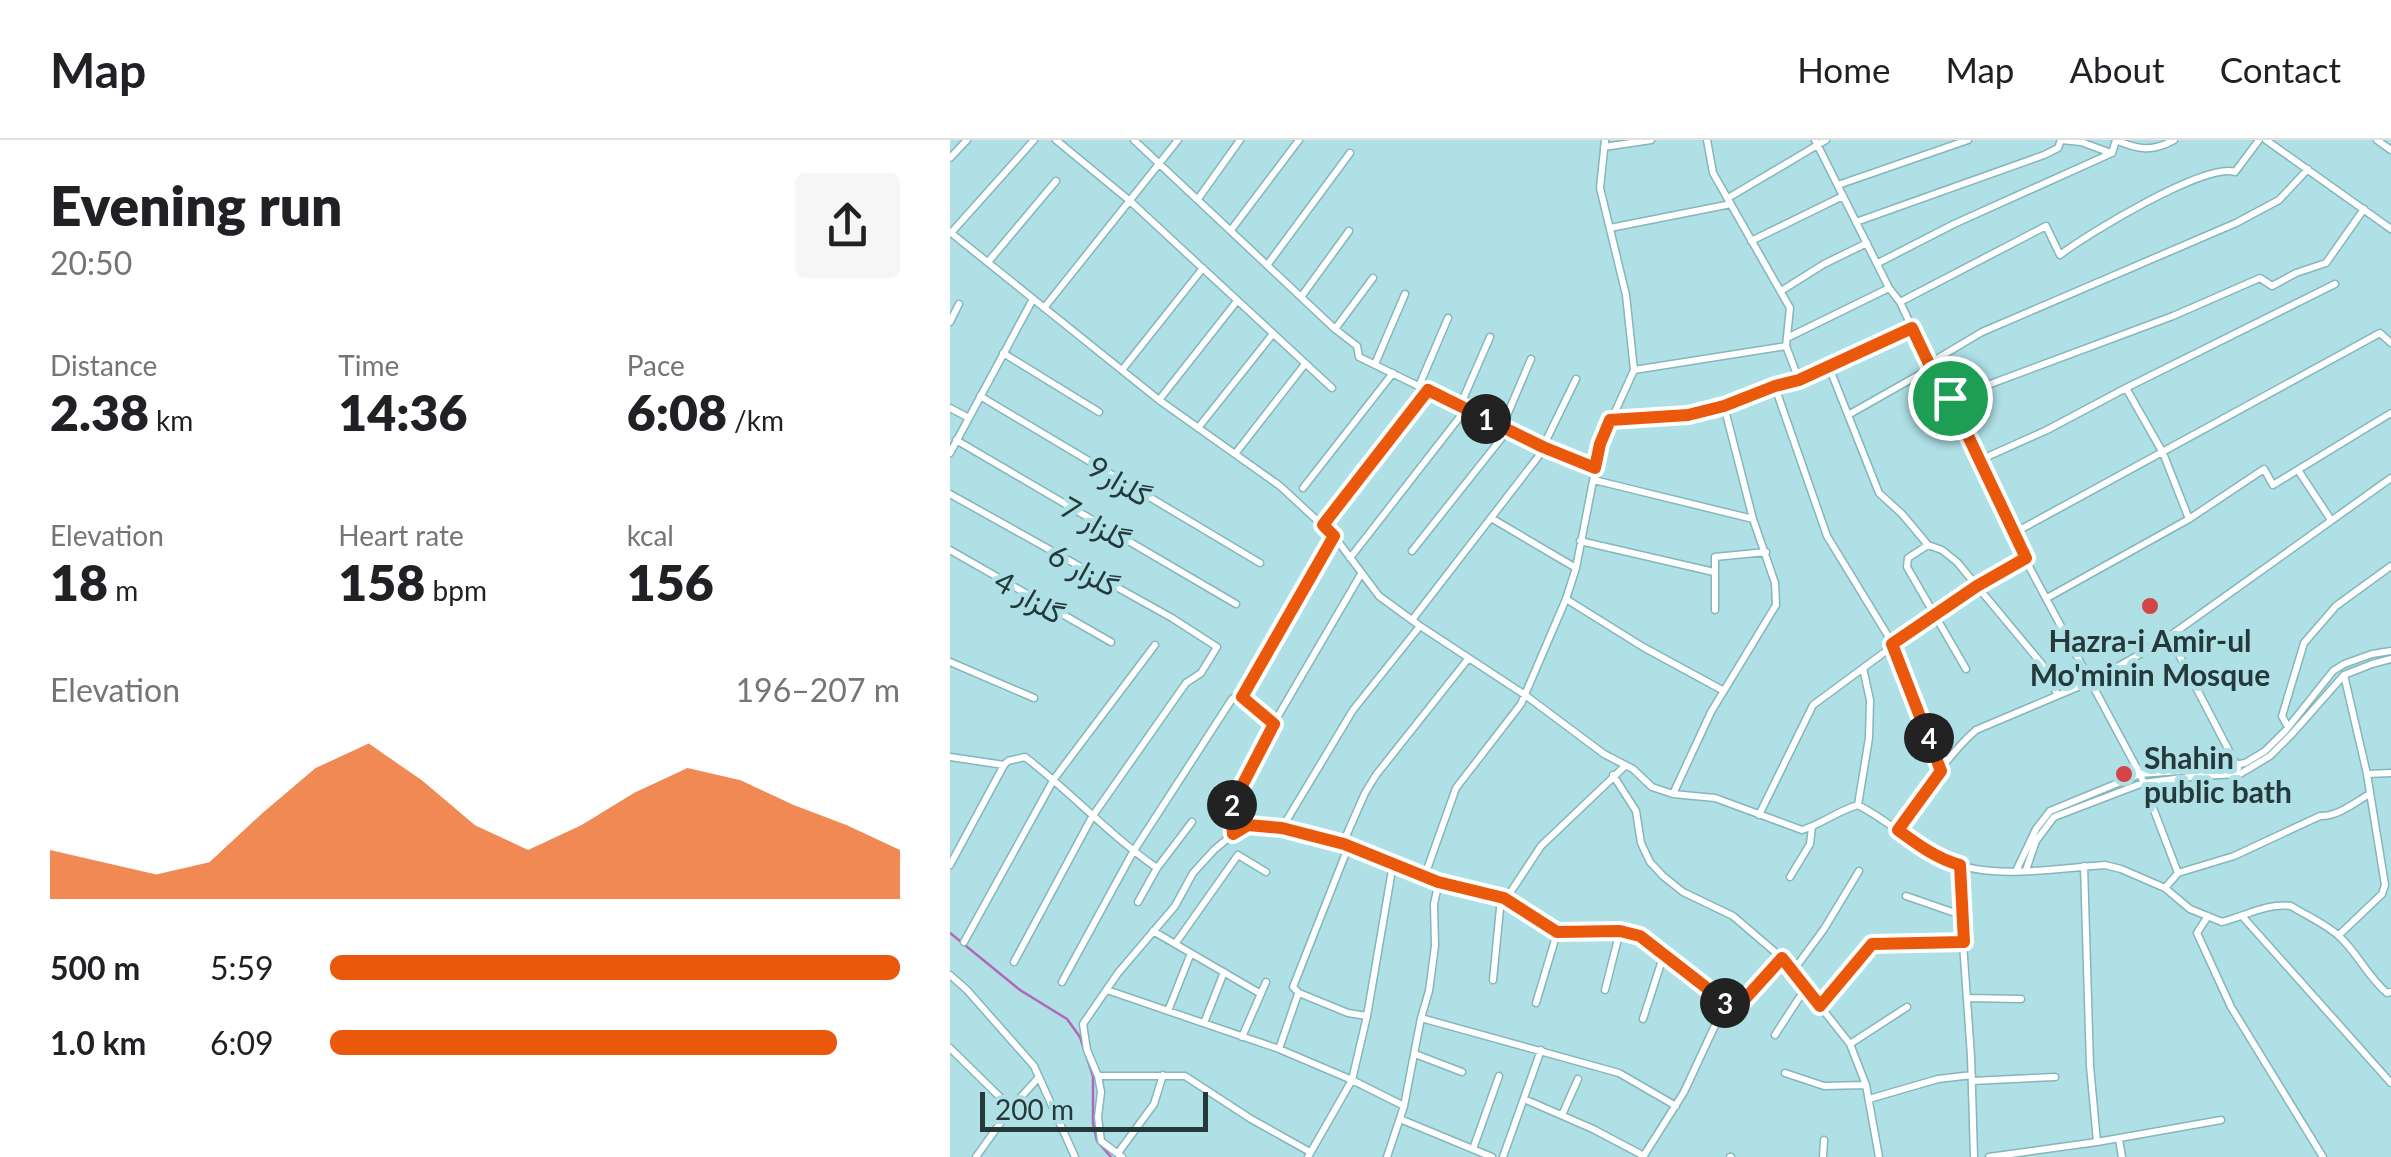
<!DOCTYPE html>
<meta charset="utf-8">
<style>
body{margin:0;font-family:Lato,Vazirmatn,sans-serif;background:#f6f6f6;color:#202124;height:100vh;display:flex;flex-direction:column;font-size:38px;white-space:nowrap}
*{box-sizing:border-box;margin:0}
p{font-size:32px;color:#757577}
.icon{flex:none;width:55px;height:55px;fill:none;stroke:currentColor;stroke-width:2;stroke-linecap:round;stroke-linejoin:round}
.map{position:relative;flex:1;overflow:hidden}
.sheet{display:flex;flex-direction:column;background:#fff;width:950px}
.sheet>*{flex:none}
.scale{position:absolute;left:30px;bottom:25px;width:228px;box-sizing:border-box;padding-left:10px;border:5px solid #25393b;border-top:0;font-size:28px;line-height:35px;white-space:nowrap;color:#25393b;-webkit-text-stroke:8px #aee0e6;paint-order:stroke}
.pin{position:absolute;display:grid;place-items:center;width:85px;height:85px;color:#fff;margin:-42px;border:5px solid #fff;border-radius:50%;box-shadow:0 2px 10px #0007}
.km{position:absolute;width:50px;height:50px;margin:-25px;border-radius:50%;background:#222;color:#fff;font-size:28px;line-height:50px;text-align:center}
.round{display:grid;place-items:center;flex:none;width:105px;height:105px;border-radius:10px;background:#f6f6f6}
.summary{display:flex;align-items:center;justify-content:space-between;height:170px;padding:0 50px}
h1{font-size:55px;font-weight:800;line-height:75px}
.stats{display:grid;grid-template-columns:repeat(3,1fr);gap:15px;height:170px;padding:10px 50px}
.stats div{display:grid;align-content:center}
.stats b{font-size:50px;font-weight:800}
.stats small{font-size:28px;font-weight:400}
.stats p{font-size:28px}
.chart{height:280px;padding:20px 50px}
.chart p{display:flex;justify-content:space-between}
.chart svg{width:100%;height:180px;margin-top:10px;fill:#ea580c;opacity:.7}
ul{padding:0 50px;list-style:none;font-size:32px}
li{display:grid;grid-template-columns:160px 120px 1fr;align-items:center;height:75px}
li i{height:25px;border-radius:12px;background:#ea580c}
header{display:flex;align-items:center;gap:60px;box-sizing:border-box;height:140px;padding:0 50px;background:#fff;border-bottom:2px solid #e0e0e0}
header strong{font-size:48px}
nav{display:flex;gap:55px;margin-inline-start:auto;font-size:35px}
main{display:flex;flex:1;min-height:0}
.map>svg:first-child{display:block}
</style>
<header>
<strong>Map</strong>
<nav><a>Home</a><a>Map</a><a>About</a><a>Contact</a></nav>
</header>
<main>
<section class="sheet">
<div class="summary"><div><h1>Evening run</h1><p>20:50</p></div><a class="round"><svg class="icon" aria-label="share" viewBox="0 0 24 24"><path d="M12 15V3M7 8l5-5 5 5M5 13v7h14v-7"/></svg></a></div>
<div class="stats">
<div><p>Distance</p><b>2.38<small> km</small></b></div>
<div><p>Time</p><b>14:36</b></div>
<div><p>Pace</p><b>6:08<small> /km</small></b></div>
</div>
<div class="stats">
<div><p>Elevation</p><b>18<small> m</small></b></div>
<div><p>Heart rate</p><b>158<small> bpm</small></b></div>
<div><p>kcal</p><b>156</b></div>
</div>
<div class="chart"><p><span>Elevation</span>196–207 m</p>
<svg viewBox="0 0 160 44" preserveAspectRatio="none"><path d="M0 44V32L10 35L20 38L30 35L40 23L50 12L60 6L70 15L80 26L90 32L100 26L110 18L120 12L130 15L140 21L150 26L160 32V44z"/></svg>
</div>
<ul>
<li><b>500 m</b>5:59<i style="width:100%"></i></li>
<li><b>1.0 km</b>6:09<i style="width:89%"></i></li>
</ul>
</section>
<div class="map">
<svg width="1441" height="1017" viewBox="0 0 1441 1017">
<rect width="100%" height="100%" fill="#aee0e6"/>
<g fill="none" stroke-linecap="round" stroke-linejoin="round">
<!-- stream -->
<path stroke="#b366b9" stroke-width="2.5" d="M0,793L70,850L117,879L130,897L143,936V984L147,1001L161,1017"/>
<!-- street casing -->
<g stroke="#84b6bb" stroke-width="9">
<path id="street" d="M106,0L180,61L382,248
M184,0L385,189L407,206L409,217L593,307L645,328
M757,0L763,33L840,168L836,206L849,240
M865,0L939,148L950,162L981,228L1000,259L1075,419L1190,634L1228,733L1215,748
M1111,0L1131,2L1161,13
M1166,0C1188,10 1202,12 1224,0
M1316,0L1441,89
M1427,0L1441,10
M654,7L701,0
M0,18L17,0
M888,45L1018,0
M778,58L876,0
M248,59L290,0
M906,82L1094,15L1108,8L1111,0
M660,88L781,64
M281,90L349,0
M0,92L209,260L330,346L384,396L429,456L470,486L575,555L654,614L683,629L702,647L723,654L765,658L852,690C872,684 887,671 908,665C941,682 967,709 1001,722C1044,740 1108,728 1155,725L1171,729L1215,748L1240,769L1272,782C1295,776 1317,763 1341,766C1357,776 1376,784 1390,797C1408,814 1418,837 1437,853L1441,852
M1,93L84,0
M801,101L893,56
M38,122L106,41
M928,123L1004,84L1162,13L1166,0
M318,124L400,13
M831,151L874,124L917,103
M351,157L399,91
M950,162L1096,86L1110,115C1137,94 1256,22 1285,32L1309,0
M94,168L228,0
M0,182L9,164
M385,189L423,138
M837,198L939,148
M53,213L149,272
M980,223L1032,192L1286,83L1329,60L1358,29
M425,224L455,154
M879,227L929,353L952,374L978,405L992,410L1007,422L1096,529L1107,554
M172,230L253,128
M684,230L836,206
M469,246L498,178
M825,247L877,396L943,504L991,630
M1176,248L1213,313L1239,379
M30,256L310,423
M1000,259L1223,176L1310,138L1322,146L1346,133L1376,123L1414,69
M209,260L287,161
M510,266L540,197
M0,268L19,278
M898,275L981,228
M660,280L738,275L774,266L825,247L849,240L962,187
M552,287L581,219
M248,288L322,195
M6,300L286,464
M0,313L83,159
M285,314L355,224
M1030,320L1097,290L1176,248L1385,144
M1348,330L1381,380
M644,340L803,379
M353,348L443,233
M0,354L222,478L267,507L251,533L236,543L142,677L64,822
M541,378L626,428
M373,385L478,250
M1064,393L1430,193L1441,203
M630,401L764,432
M978,405L958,418L957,427L1016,529
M0,410L161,502
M462,411L558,290
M400,418L516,269
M1097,458L1239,379L1314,329L1323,345L1441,273
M616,459L693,507L774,551
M765,470V417L816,412
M462,480L588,317L626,239
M1226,509L1288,628
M0,522L84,558
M292,557L324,583
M1338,587L1332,576L1354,503L1386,466L1441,426
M0,617L54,625L58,621L75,617C121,652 159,695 207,728
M1417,634L1441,633
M663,635L686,671L691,703L700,722L713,736L733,752L783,776L832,818L900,904L916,945L929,1017
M723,654L761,572L826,465L825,443L803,379L774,266
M908,665L919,598L920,560L913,528
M809,675L863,565L985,475L1027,446L1075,419
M332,688L403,570L470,486
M949,689C973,656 995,617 1026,590L1142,541L1210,503L1441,338
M283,693L280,680L281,667L324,583L411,434
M393,703L415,653L426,635L518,519
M399,705L343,847L349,853L398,873L417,876
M0,725L54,625
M1010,725L1011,775L1021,916L1024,1017
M1134,726L1140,926L1147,1002
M1076,730L1086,701L1104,677L1193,643L1248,636L1290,634L1320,616L1341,595L1394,535L1422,524L1441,519
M1066,731L1086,689L1100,671L1190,634L1268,628L1295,623L1315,611L1336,590L1383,531L1394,524L1422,514L1441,511
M1228,733L1284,716L1370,676C1387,677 1404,663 1418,655
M475,735L506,648L571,564L616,459L626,428L650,305L684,230L676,155L650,48L655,0
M840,737L860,704L862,687
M956,756L1011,775
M554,758L607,793L670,791L690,796L783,869H785L832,818
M188,762L207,728L242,682
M1258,776L1247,793L1281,867L1373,1017
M1292,776L1441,943
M203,791L311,854
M1389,795L1432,754L1435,745L1417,634L1394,535
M14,802L104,639L205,505
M225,804L288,715L316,732
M843,831L874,789L909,731
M0,835L17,850L84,926L125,1017
M543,840L551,758
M112,842L183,712L282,559L287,555L292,557L384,396
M157,850L329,909L402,940L454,966
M655,850L670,791
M1017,858L1071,859
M586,863L607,793
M870,866L922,803L1013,802
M218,871L241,813
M471,878L669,933L726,966
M693,879L714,814
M254,883L274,832
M825,895L849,858L858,849
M292,897L316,842
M900,904L957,867
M0,908L61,968
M329,909L348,854
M465,914L512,932
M835,933L874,946L916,945
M148,936H235L301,979L360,1012
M1022,941L1105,937
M574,959L643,989L694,1016
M919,959L988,939L1022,935
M612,975L628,939
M450,979L542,1017
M1169,999L1172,1017
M523,1009L549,936
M168,1013L204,964L213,935
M26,1017L61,968L89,937
M172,1017L151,1001L148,977L151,952L148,936L137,910L133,884L168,833L225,766L243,733L264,710L283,694L298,685L332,688L393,703L489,741L554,758L558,756L591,706L675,626
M358,1017L402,940L417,876L443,724
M437,1017L454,966L471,878L479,851L485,806L484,764L489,741
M553,1017L591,910
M693,1017L734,952L775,864
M780,1017H781
M873,1017L874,1000
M1039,1017L1147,1002L1271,980"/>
</g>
<!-- street -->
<use href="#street" stroke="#fff" stroke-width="6"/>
</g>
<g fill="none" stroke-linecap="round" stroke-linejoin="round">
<!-- route casing -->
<g stroke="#fff" stroke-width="20">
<path id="route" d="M962,188L981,228L1000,258L1076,418L1027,446L942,504L991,631L948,690C967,704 987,719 1010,725L1014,802L922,804L870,866L832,818L785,870L690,796L670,791L607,792L554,758L488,742L394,704L332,688L298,685L283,694L281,667L324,584L292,557L384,396L373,385L478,250L593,307L645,328L650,304L660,280L738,275L774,266L825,246L849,240Z"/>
</g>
<!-- route -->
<use href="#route" stroke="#ea580c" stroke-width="12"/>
</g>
<!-- markers -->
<g fill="#d44545" stroke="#aee0e6" stroke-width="4">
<circle cx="1200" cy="466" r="10"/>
<circle cx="1174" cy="634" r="10"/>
</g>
<g text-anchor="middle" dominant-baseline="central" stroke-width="10" stroke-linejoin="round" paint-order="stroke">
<!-- street labels -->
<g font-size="30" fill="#25393b" stroke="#aee0e6">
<text transform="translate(170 340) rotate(31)">گلزار9</text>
<text transform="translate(146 382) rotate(30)">گلزار 7</text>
<text transform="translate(134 429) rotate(29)">گلزار 6</text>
<text transform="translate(80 456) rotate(30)">گلزار 4</text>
</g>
<!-- poi labels -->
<g font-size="30" font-weight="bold" fill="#25393b" stroke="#aee0e6">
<text x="1200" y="500">Hazra-i Amir-ul<tspan x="1200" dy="34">Mo'minin Mosque</tspan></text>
<text x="1194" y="617" text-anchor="start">Shahin<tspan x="1194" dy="34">public bath</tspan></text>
</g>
</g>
</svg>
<div class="scale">200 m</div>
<div class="pin" style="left:1000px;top:258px;background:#1e9e55"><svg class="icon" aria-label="arrive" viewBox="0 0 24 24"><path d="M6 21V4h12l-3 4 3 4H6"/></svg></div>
<b class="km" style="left:536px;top:279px">1</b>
<b class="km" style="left:282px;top:665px">2</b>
<b class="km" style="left:775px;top:863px">3</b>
<b class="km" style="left:979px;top:598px">4</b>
</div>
</main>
